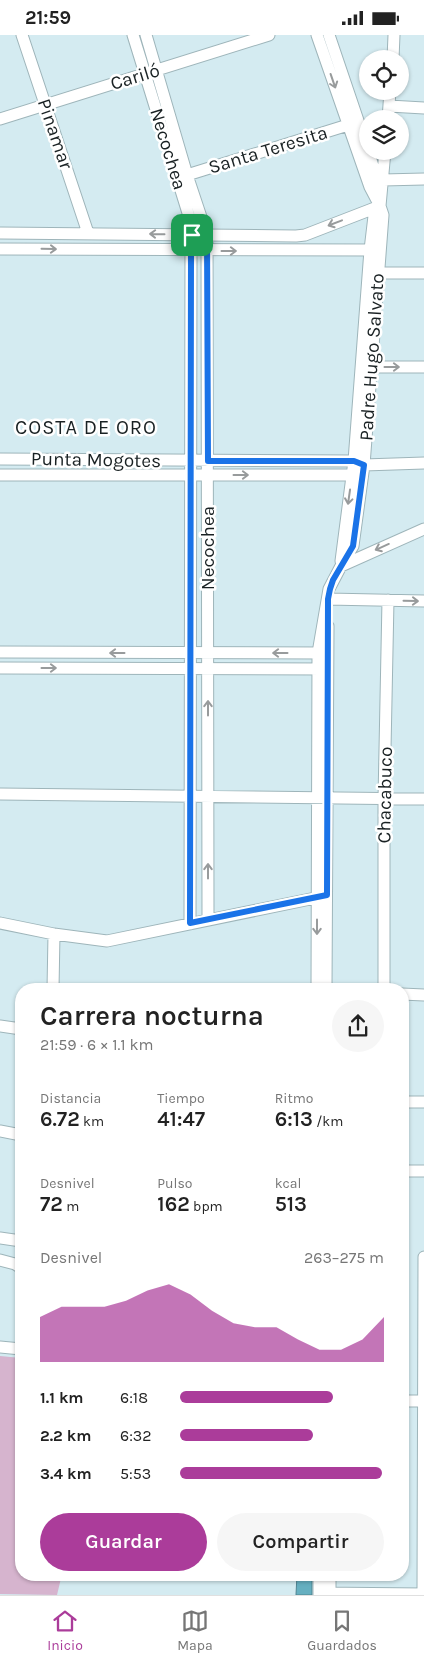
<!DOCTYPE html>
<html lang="es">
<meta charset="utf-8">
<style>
body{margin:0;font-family:Karla,sans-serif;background:#f6f6f6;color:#222;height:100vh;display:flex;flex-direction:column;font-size:19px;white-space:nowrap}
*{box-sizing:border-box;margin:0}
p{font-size:16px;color:#767676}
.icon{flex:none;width:28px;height:28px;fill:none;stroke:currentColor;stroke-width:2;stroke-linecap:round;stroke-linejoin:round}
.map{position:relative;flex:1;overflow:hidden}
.panel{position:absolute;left:15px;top:948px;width:394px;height:598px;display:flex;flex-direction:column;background:#fff;border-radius:20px;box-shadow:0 1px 4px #0004}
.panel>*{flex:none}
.buttons{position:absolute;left:359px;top:15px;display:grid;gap:10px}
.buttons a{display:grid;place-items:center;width:50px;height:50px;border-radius:50%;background:#fff;box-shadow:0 1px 4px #0004;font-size:25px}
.pin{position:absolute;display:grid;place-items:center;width:42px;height:42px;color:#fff;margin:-21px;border-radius:10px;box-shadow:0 2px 8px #0006}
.round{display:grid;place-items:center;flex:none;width:52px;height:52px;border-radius:26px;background:#f6f6f6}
.head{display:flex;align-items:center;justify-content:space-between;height:85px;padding:0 25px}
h1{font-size:28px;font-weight:600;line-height:38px}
.metrics{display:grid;grid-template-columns:repeat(3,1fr);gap:8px;height:85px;padding:5px 25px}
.metrics div{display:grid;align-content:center}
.metrics b{font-size:21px;font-weight:600}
.metrics small{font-size:14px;font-weight:400}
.metrics p{font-size:14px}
.chart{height:140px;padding:10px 25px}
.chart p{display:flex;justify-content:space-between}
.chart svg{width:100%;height:90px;margin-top:5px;fill:#ab3c9a;opacity:.7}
.primary-button{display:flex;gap:10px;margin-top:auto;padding:10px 25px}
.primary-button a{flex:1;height:58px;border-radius:30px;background:#ab3c9a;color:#fff;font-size:20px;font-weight:600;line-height:58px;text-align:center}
.primary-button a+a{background:#f6f6f6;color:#222}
ul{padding:0 25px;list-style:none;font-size:16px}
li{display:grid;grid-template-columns:80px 60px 1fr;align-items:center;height:38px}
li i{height:12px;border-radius:6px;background:#ab3c9a}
.status{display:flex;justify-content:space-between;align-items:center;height:35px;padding:0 25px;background:#fff;direction:ltr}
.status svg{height:14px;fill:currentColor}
.tab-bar{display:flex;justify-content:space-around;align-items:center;height:70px;border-top:1px solid #e0e0e0;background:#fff;font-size:14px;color:#767676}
.tab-bar a{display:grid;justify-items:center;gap:2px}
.tab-bar .on{color:#ab3c9a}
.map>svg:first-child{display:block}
</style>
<div class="status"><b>21:59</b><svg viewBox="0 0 49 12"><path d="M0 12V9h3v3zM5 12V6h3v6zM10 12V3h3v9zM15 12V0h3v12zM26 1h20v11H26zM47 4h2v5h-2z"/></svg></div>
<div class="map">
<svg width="424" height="1560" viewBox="0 0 424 1560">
<rect width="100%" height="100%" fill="#d4ebf1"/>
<!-- green -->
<path fill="#d6b4ce" d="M0,1321L21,1323V1539H62L57,1560L0,1559Z"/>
<!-- water -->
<path fill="#66afc0" stroke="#4f8491" d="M297,1539H312V1560H296Z"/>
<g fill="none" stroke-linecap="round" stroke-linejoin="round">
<!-- minor casing -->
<g stroke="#9eb5ba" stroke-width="13">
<path id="minor" d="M22,0L88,198
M133,0L192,191C192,200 187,207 191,215L190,889
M146,0L187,140L207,200L208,885
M317,0L370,152L380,171
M329,0L368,115
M393,24L394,0
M389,71L424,73
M0,84L269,0
M388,84L390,56
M368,116L376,140L383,145
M187,140L348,90
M377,148L383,145L424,144
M0,198L296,201L305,200L380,171
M0,214L379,215
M371,238H424
M365,332H424
M0,424L354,426L364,430L424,428
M0,440H352L364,430
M341,526L354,426L370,215L374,181L380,171
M341,531L424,494
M328,564L424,566
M0,617L324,618
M0,633L326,634
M0,759L424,764
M0,888L54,899L107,906L325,861
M53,954L54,899
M317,954L318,618L329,554L341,531L353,511L364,430L383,180L380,171L385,116
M326,954L328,591
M384,954V764L388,565
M402,959L424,960
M0,991L21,994
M402,1067H424
M0,1096L21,1100
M402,1136H424
M0,1203L21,1206
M0,1225L15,1229L21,1233
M0,1312L21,1314
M402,1366H424
M319,1558L424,1559
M319,1560V1539
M330,1560V1539
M423,1560L424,1222"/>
</g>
<!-- minor -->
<use href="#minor" stroke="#fff" stroke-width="11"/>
</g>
<!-- one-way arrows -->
<defs><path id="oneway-shaft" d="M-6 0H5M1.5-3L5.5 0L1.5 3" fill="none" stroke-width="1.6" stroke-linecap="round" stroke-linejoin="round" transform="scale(1.25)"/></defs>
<g stroke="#989b9c">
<use href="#oneway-shaft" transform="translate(333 46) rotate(71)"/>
<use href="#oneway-shaft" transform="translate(335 188) rotate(159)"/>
<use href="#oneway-shaft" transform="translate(157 199) rotate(-179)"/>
<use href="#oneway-shaft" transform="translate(49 214) rotate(1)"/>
<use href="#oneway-shaft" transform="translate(229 216)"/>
<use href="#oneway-shaft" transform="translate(392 332)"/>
<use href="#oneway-shaft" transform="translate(241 440)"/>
<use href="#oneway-shaft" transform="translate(349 462) rotate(98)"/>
<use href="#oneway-shaft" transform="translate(382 512) rotate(156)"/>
<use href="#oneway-shaft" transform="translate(411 566) rotate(1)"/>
<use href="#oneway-shaft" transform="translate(117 618) rotate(-180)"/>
<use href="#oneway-shaft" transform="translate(280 618) rotate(180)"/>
<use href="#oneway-shaft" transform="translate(49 633)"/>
<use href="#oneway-shaft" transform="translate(208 673) rotate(-90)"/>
<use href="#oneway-shaft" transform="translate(208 836) rotate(-90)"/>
<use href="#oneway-shaft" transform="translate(317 892) rotate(90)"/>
</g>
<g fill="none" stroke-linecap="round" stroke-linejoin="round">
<!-- route casing -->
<g stroke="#fff" stroke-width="10">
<path id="route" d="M192,200H207L208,426H354L364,430L353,511L333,545L330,554L328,564L327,860L190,888L191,216C189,210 189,205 192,200Z"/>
</g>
<!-- route -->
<use href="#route" stroke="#1a73e8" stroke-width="6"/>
</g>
<g text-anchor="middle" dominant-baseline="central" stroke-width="5" stroke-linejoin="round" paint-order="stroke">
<!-- street labels -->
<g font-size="19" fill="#192123" stroke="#fff">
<text transform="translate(135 42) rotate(-17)">Cariló</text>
<text transform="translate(55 99) rotate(71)">Pinamar</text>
<text transform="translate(168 114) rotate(73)">Necochea</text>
<text transform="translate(268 115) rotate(-17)">Santa Teresita</text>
<text transform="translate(372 322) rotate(-86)">Padre Hugo Salvato</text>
<text transform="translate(96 425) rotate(1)">Punta Mogotes</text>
<text transform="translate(208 513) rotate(-90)">Necochea</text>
<text transform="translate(385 760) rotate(-89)">Chacabuco</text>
</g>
<!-- neighbourhood labels -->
<g font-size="20" letter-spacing="1" fill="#192123" stroke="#fff">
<text x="86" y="392">COSTA DE ORO</text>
</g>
</g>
</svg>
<div class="buttons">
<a><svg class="icon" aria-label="locate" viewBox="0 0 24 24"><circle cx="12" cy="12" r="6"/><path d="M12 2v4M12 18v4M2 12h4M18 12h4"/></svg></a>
<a><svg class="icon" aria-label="layers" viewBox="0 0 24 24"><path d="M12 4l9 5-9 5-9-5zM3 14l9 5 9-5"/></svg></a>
</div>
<div class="pin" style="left:192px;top:200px;background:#1e9e55"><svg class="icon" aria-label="arrive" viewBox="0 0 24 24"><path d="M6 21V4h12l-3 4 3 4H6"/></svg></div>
<section class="panel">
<div class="head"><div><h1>Carrera nocturna</h1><p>21:59 · 6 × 1.1 km</p></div><a class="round"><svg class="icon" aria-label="share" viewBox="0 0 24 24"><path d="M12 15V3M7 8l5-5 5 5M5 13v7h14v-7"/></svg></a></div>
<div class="metrics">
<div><p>Distancia</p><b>6.72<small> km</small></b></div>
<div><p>Tiempo</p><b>41:47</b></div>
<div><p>Ritmo</p><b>6:13<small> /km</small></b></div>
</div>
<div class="metrics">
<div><p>Desnivel</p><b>72<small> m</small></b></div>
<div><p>Pulso</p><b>162<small> bpm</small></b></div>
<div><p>kcal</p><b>513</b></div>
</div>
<div class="chart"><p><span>Desnivel</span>263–275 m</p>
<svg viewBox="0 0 160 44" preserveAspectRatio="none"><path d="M0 44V22L10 17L20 17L30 17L40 14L50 9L60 6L70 11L80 19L90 25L100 27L110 27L120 33L130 38L140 38L150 33L160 22V44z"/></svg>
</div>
<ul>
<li><b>1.1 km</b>6:18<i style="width:75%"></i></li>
<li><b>2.2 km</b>6:32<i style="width:65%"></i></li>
<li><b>3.4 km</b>5:53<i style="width:99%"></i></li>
</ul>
<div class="primary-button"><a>Guardar</a><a>Compartir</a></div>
</section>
</div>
<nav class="tab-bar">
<a class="on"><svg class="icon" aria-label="home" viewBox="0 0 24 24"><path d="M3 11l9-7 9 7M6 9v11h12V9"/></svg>Inicio</a>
<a><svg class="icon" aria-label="map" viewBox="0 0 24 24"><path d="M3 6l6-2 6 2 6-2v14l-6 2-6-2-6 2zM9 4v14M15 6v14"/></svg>Mapa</a>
<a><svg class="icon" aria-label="saved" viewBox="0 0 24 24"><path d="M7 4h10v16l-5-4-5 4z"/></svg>Guardados</a>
</nav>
